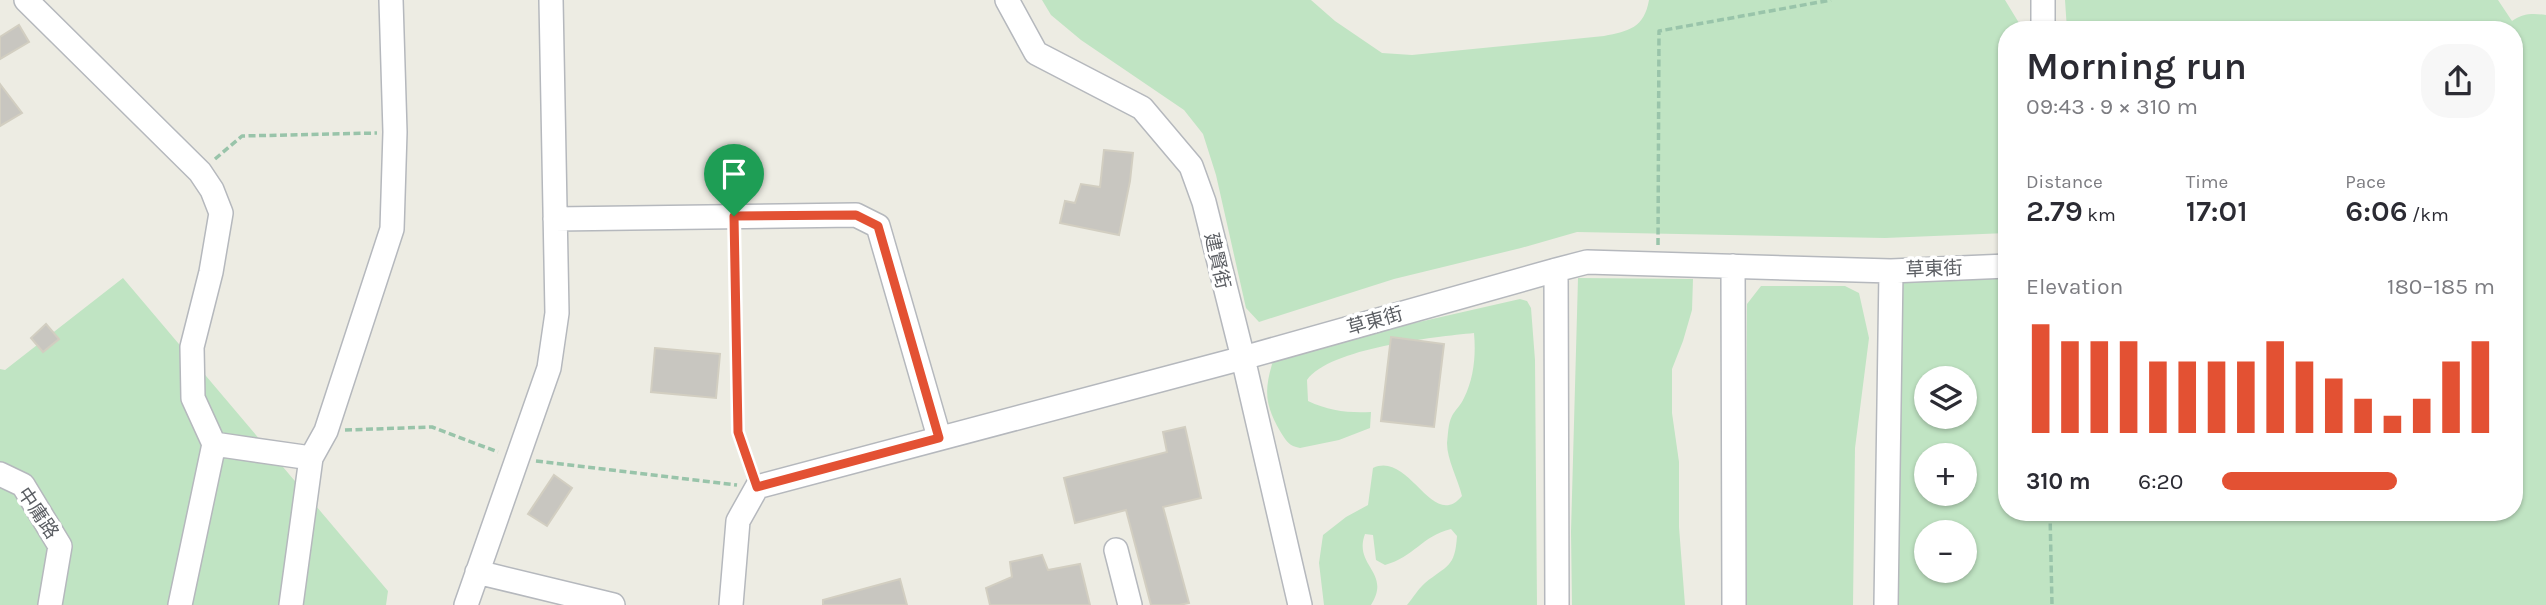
<!DOCTYPE html>
<meta charset="utf-8">
<style>
body{margin:0;font-family:Karla,"Noto Sans TC",sans-serif;background:#f7f7f7;color:#2b2b33;height:100vh;display:flex;flex-direction:column;font-size:26px;white-space:nowrap}
*{box-sizing:border-box;margin:0}
p{font-size:23px;color:#7c7c81}
.icon{flex:none;width:38px;height:38px;fill:none;stroke:currentColor;stroke-width:2;stroke-linecap:round;stroke-linejoin:round}
.map{position:relative;flex:1;overflow:hidden}
.drawer{position:absolute;left:1998px;top:21px;width:525px;height:500px;display:flex;flex-direction:column;background:#fff;border-radius:28px;box-shadow:0 2px 5px #0004}
.drawer>*{flex:none}
.buttons{position:absolute;left:1914px;top:366px;display:grid;gap:14px}
.buttons a{display:grid;place-items:center;width:63px;height:63px;border-radius:50%;background:#fff;box-shadow:0 2px 5px #0004;font-size:35px}
.pin{position:absolute;display:grid;place-items:center;width:60px;height:60px;color:#fff;margin:-72px -30px;border-radius:50% 50% 50% 0;rotate:-45deg;box-shadow:0 0 7px #0007}
.pin .icon{rotate:45deg}
.round{display:grid;place-items:center;flex:none;width:74px;height:74px;border-radius:28px;background:#f7f7f7}
.summary{display:flex;align-items:center;justify-content:space-between;height:119px;padding:0 28px}
h1{font-size:38px;font-weight:600;line-height:52px}
.stats{display:grid;grid-template-columns:repeat(3,1fr);gap:10px;height:119px;padding:7px 28px}
.stats div{display:grid;align-content:center}
.stats b{font-size:30px;font-weight:600}
.stats small{font-size:19px;font-weight:400}
.stats p{font-size:19px}
.chart{height:196px;padding:14px 28px}
.chart p{display:flex;justify-content:space-between}
.chart svg{width:100%;height:126px;margin-top:7px;stroke:#e35133;stroke-width:6}
ul{padding:0 28px;list-style:none;font-size:23px}
li{display:grid;grid-template-columns:112px 84px 1fr;align-items:center;height:52px}
li i{height:18px;border-radius:9px;background:#e35133}
.map>svg:first-child{display:block}
</style>
<div class="map">
<svg width="2546" height="605" viewBox="0 0 2546 605">
<rect width="100%" height="100%" fill="#edece3"/>
<!-- green -->
<path fill="#c0e4c3" fill-rule="evenodd" d="M1042,0H1311L1335,21L1382,53L1412,55L1604,36C1629,31 1644,28 1649,0H2005L2019,23L2020,30H2007V233L1885,238L1577,232L1521,248L1394,279L1259,322L1246,308L1216,175L1203,134L1184,110L1081,40L1051,15Z
M2065,0H2498L2512,21C2523,13 2533,13 2546,15V605H1893L1897,285L1904,279H1999L2002,337L2007,338V513H2515V30H2067ZM1927,378H1965V416H1927ZM1927,455H1965V494H1927ZM1927,532H1965V570H1927Z
M123,278L388,591L386,605H0V369L5,370Z
M1578,278L1693,279L1692,310L1683,341L1672,369V413L1679,462V527L1685,605H1572L1571,532Z
M1761,286H1845L1859,293L1869,338L1855,448L1853,605H1745L1747,304Z
M1520,299L1527,301L1531,308L1535,360L1537,605H1407C1413,598 1418,589 1425,583C1447,565 1455,568 1457,536L1451,529C1422,536 1414,557 1385,565L1376,560L1373,535L1365,534C1353,566 1392,572 1371,605H1324L1319,563L1323,535L1346,517L1368,505L1373,468C1410,451 1432,532 1462,496C1458,479 1447,460 1447,443C1448,436 1448,423 1452,416C1455,410 1461,405 1464,398C1474,378 1476,355 1474,333C1434,337 1330,348 1307,380L1308,401C1329,411 1348,413 1371,412L1370,428L1339,440L1300,448C1289,446 1286,441 1280,431C1264,403 1264,389 1274,358L1327,343Z"/>
<!-- building -->
<path fill="#c8c6c0" stroke="#d2cec1" stroke-width="2" d="M19,25L29,42L0,59V37Z
M0,84L22,113L0,126Z
M1104,150L1133,153L1130,181L1119,235L1060,223L1065,201L1075,203L1081,184L1100,187Z
M46,324L59,339L43,352L31,338Z
M1391,337L1444,344L1434,427L1381,421Z
M655,348L720,354L716,398L651,392Z
M1185,427L1201,498L1163,507L1189,603L1179,605H1151L1126,510L1075,523L1064,478L1167,452L1163,432Z
M554,475L572,488L547,526L528,514Z
M1042,555L1048,570L1080,564L1090,605H990L986,588L1012,577L1010,562Z
M900,579L907,605H823V600Z"/>
<g fill="none" stroke-linecap="round" stroke-linejoin="round">
<!-- minor casing -->
<g stroke="#b5b8bd" stroke-width="26">
<path id="minor" d="M26,0L200,172L212,190L221,213L211,272L192,347L193,398L214,444L311,458
M1007,0L1036,53L1142,108L1191,166L1204,202L1243,358L1300,605
M2043,0V30
M555,219L856,215L878,226L939,437
M1733,266L1734,605
M1556,270L1557,605
M0,474L23,485L60,546L50,605
M1116,550L1130,605
M477,572L613,605
M180,605L214,444
M291,605L311,458L326,431L392,229L395,132L391,0
M466,605L549,368L557,313L551,0
M731,605L738,521L757,487L1243,358L1556,270L1587,262L1891,271L2007,266
M1886,605L1891,271"/>
</g>
<!-- path -->
<path stroke="#99c4aa" stroke-width="3.5" stroke-dasharray="7 3.5" stroke-linecap="butt" d="M215,159L242,136L377,133
M734,234L738,432L751,469
M1658,245L1659,31L1831,0
M345,430L432,427L498,452
M536,461L737,485
M2050,513L2052,605"/>
<!-- minor -->
<use href="#minor" stroke="#fff" stroke-width="23"/>
</g>
<g fill="none" stroke-linecap="round" stroke-linejoin="round">
<!-- route casing -->
<g stroke="#fff" stroke-width="14">
<path id="route" d="M856,215L878,226L939,438L757,487L738,432L734,216Z"/>
</g>
<!-- route -->
<use href="#route" stroke="#e35133" stroke-width="9"/>
</g>
<g text-anchor="middle" dominant-baseline="central" stroke-width="7" stroke-linejoin="round" paint-order="stroke">
<!-- street labels -->
<g font-size="19" fill="#5b5e63" stroke="#fff">
<text transform="translate(1217 261) rotate(77)">建賢街</text>
<text transform="translate(1934 269) rotate(-2)">草東街</text>
<text transform="translate(1375 321) rotate(-16)">草東街</text>
<text transform="translate(38 513) rotate(56)">中庸路</text>
</g>
</g>
</svg>
<div class="buttons">
<a><svg class="icon" aria-label="layers" viewBox="0 0 24 24"><path d="M12 4l9 5-9 5-9-5zM3 14l9 5 9-5"/></svg></a>
<a>+</a>
<a>−</a>
</div>
<div class="pin" style="left:734px;top:216px;background:#1e9e55"><svg class="icon" aria-label="arrive" viewBox="0 0 24 24"><path d="M6 21V4h12l-3 4 3 4H6"/></svg></div>
<section class="drawer">
<div class="summary"><div><h1>Morning run</h1><p>09:43 · 9 × 310 m</p></div><a class="round"><svg class="icon" aria-label="share" viewBox="0 0 24 24"><path d="M12 15V3M7 8l5-5 5 5M5 13v7h14v-7"/></svg></a></div>
<div class="stats">
<div><p>Distance</p><b>2.79<small> km</small></b></div>
<div><p>Time</p><b>17:01</b></div>
<div><p>Pace</p><b>6:06<small> /km</small></b></div>
</div>
<div class="chart"><p><span>Elevation</span>180–185 m</p>
<svg viewBox="0 0 160 44" preserveAspectRatio="none"><path d="M5 44V6M15 44V12M25 44V12M35 44V12M45 44V19M55 44V19M65 44V19M75 44V19M85 44V12M95 44V19M105 44V25M115 44V32M125 44V38M135 44V32M145 44V19M155 44V12"/></svg>
</div>
<ul>
<li><b>310 m</b>6:20<i style="width:64%"></i></li>
</ul>
</section>
</div>
